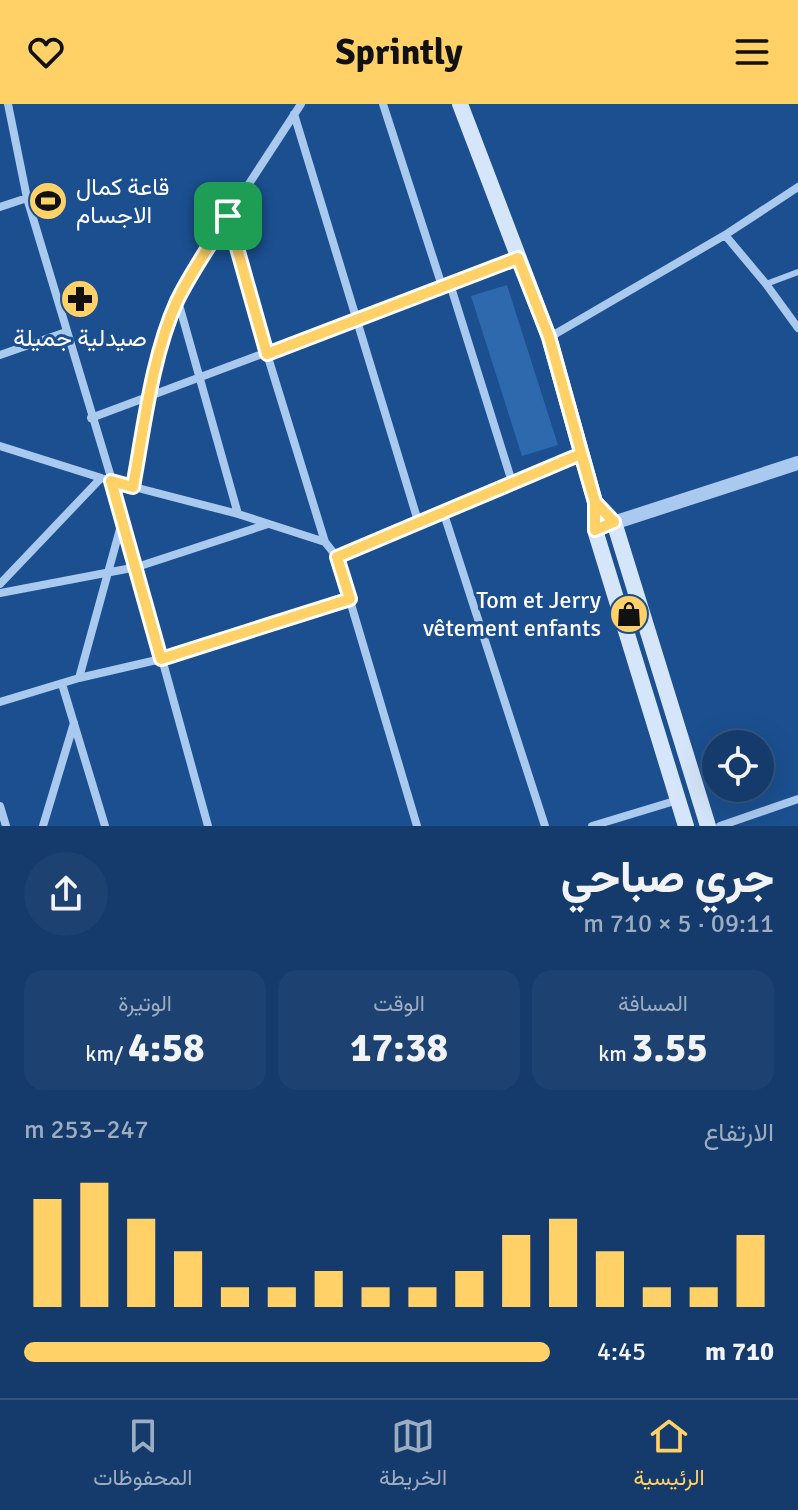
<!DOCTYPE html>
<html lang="ar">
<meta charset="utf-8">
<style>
body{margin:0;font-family:Signika,Vazirmatn,sans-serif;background:#1d4271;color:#f1f3f6;direction:rtl;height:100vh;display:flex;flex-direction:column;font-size:30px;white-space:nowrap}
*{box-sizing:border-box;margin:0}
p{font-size:26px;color:#9dadc1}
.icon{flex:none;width:44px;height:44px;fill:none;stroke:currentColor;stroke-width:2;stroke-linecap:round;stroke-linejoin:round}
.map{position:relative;height:722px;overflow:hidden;direction:ltr}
.drawer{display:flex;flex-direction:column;background:#143b6b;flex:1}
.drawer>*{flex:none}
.tools{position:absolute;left:702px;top:626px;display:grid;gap:16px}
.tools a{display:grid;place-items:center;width:72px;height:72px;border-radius:50%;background:#143b6b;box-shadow:0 8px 32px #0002,0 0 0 2px #33557e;font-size:40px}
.pin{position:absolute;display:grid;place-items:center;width:68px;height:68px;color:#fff;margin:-34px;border-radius:16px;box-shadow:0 4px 12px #0006}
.round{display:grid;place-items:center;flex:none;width:84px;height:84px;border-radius:42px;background:#1d4271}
.overview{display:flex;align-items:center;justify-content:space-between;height:136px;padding:0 24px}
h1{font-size:44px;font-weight:800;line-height:60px}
.figures{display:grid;grid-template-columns:repeat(3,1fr);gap:12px;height:136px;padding:8px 24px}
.figures div{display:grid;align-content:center;border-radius:20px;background:#1d4271;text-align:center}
.figures b{font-size:40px;font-weight:800}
.figures small{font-size:22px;font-weight:400}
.figures p{font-size:22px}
.chart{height:224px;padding:16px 24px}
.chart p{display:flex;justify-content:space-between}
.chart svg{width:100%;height:144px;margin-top:8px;stroke:#ffd166;stroke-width:6}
ul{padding:0 24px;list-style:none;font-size:26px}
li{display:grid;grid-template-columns:128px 96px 1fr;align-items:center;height:60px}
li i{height:20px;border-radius:10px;background:#ffd166}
header{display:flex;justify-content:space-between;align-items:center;height:104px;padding:0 24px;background:#ffd166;color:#111;font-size:36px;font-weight:800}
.menu{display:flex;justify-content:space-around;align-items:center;height:112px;border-top:2px solid #33557e;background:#143b6b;font-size:22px;color:#9dadc1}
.menu a{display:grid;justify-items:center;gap:4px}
.menu .active{color:#ffd166}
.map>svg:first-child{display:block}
</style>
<header><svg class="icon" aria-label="menu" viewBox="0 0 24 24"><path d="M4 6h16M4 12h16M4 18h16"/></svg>Sprintly<svg class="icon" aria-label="heart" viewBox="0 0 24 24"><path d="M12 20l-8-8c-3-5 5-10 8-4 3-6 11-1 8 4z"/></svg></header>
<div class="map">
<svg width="798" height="722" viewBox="0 0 798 722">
<rect width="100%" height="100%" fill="#1b4f8f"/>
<!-- green -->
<path fill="#2e69ad" d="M507,181L558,341L522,352L471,192Z"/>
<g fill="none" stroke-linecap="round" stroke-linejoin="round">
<!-- service -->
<path stroke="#a9c9ee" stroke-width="6" d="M766,180L798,168"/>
<!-- minor -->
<path stroke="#a9c9ee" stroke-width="8" d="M8,0L27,94L123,413L208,722
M383,0L442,182
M294,10L418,417
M0,103L27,94
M228,112L267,250L325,438
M725,131L798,83
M450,180L512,378
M178,197L238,410
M550,233L725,131L766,180L798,224
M0,251L66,228
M91,314L518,154
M0,342L111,377L238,410L325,438L337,453L417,722
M133,383L151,291L163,239L177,197L228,112L301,0
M443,407L545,722
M337,453L581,350
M0,480L101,374
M0,489L137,463L268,420
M79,574L123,414
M62,580L105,722
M0,598L79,574L161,555L350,495
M0,702L6,722
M43,722L74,619
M592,722L678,696
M720,722L798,695"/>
<!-- tertiary -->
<path stroke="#a9c9ee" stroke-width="14" d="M607,421L798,359"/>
<!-- secondary -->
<path stroke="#d6e6fa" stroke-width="16" d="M460,0L549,233L595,398V426L686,722
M595,398L614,418L708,722"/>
</g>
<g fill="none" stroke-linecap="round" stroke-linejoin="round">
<!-- route casing -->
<g stroke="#fff" stroke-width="16">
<path id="route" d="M228,112C211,140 191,168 177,197C152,252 144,323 133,383L111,377L161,555L350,495L337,453L581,350L595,398L614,418L595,426V398L549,233L518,154L267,250L228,112"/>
</g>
<!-- route -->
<use href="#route" stroke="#ffd166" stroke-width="10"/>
</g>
<!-- icons -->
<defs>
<g id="stadium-disc" transform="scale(2)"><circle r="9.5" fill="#ffd166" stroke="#1b4f8f"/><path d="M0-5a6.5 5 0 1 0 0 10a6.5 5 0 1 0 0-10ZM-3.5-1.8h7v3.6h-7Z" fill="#111"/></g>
<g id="pharmacy-disc" transform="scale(2)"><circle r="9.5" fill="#ffd166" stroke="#1b4f8f"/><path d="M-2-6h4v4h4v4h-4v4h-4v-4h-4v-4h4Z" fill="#111"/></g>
<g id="shop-disc" transform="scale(2)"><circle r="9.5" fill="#ffd166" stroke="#1b4f8f"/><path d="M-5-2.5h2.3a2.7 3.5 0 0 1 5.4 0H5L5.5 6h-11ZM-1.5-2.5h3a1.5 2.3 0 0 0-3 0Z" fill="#111"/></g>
</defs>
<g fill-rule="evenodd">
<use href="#stadium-disc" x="48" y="97"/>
<use href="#pharmacy-disc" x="80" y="195"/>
<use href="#shop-disc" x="629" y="510"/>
</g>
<g text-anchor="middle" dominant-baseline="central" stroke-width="6" stroke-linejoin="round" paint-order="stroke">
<!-- poi labels -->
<g font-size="24" fill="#fff" stroke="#1b4f8f" text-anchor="start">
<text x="76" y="83">قاعة كمال<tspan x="76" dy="28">الاجسام</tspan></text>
<text x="80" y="234" text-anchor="middle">صيدلية جميلة</text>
<text x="601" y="496" text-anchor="end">Tom et Jerry<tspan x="601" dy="28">vêtement enfants</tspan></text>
</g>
</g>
</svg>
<div class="tools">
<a><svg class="icon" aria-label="locate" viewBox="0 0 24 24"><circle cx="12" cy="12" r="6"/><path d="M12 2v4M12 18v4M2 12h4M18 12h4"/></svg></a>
</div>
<div class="pin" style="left:228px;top:112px;background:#1e9e55"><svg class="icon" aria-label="arrive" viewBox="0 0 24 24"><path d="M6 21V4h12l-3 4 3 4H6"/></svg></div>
</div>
<section class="drawer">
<div class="overview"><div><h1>جري صباحي</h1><p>09:11 · 5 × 710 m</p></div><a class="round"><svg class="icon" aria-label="share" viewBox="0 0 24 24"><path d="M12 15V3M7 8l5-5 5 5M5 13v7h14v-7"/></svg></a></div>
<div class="figures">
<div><p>المسافة</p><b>3.55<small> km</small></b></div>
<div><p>الوقت</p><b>17:38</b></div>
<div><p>الوتيرة</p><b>4:58<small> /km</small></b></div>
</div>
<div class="chart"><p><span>الارتفاع</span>247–253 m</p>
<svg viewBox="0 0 160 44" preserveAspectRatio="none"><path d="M5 44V11M15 44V6M25 44V17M35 44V27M45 44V38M55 44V38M65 44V33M75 44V38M85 44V38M95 44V33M105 44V22M115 44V17M125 44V27M135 44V38M145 44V38M155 44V22"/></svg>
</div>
<ul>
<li><b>710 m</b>4:45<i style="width:100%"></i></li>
</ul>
</section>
<nav class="menu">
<a class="active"><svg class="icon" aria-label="home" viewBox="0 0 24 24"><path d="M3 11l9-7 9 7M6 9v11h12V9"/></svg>الرئيسية</a>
<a><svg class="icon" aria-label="map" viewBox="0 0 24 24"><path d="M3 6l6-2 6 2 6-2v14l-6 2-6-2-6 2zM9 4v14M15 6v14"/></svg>الخريطة</a>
<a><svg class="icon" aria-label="saved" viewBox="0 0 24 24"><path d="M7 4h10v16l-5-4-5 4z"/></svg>المحفوظات</a>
</nav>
